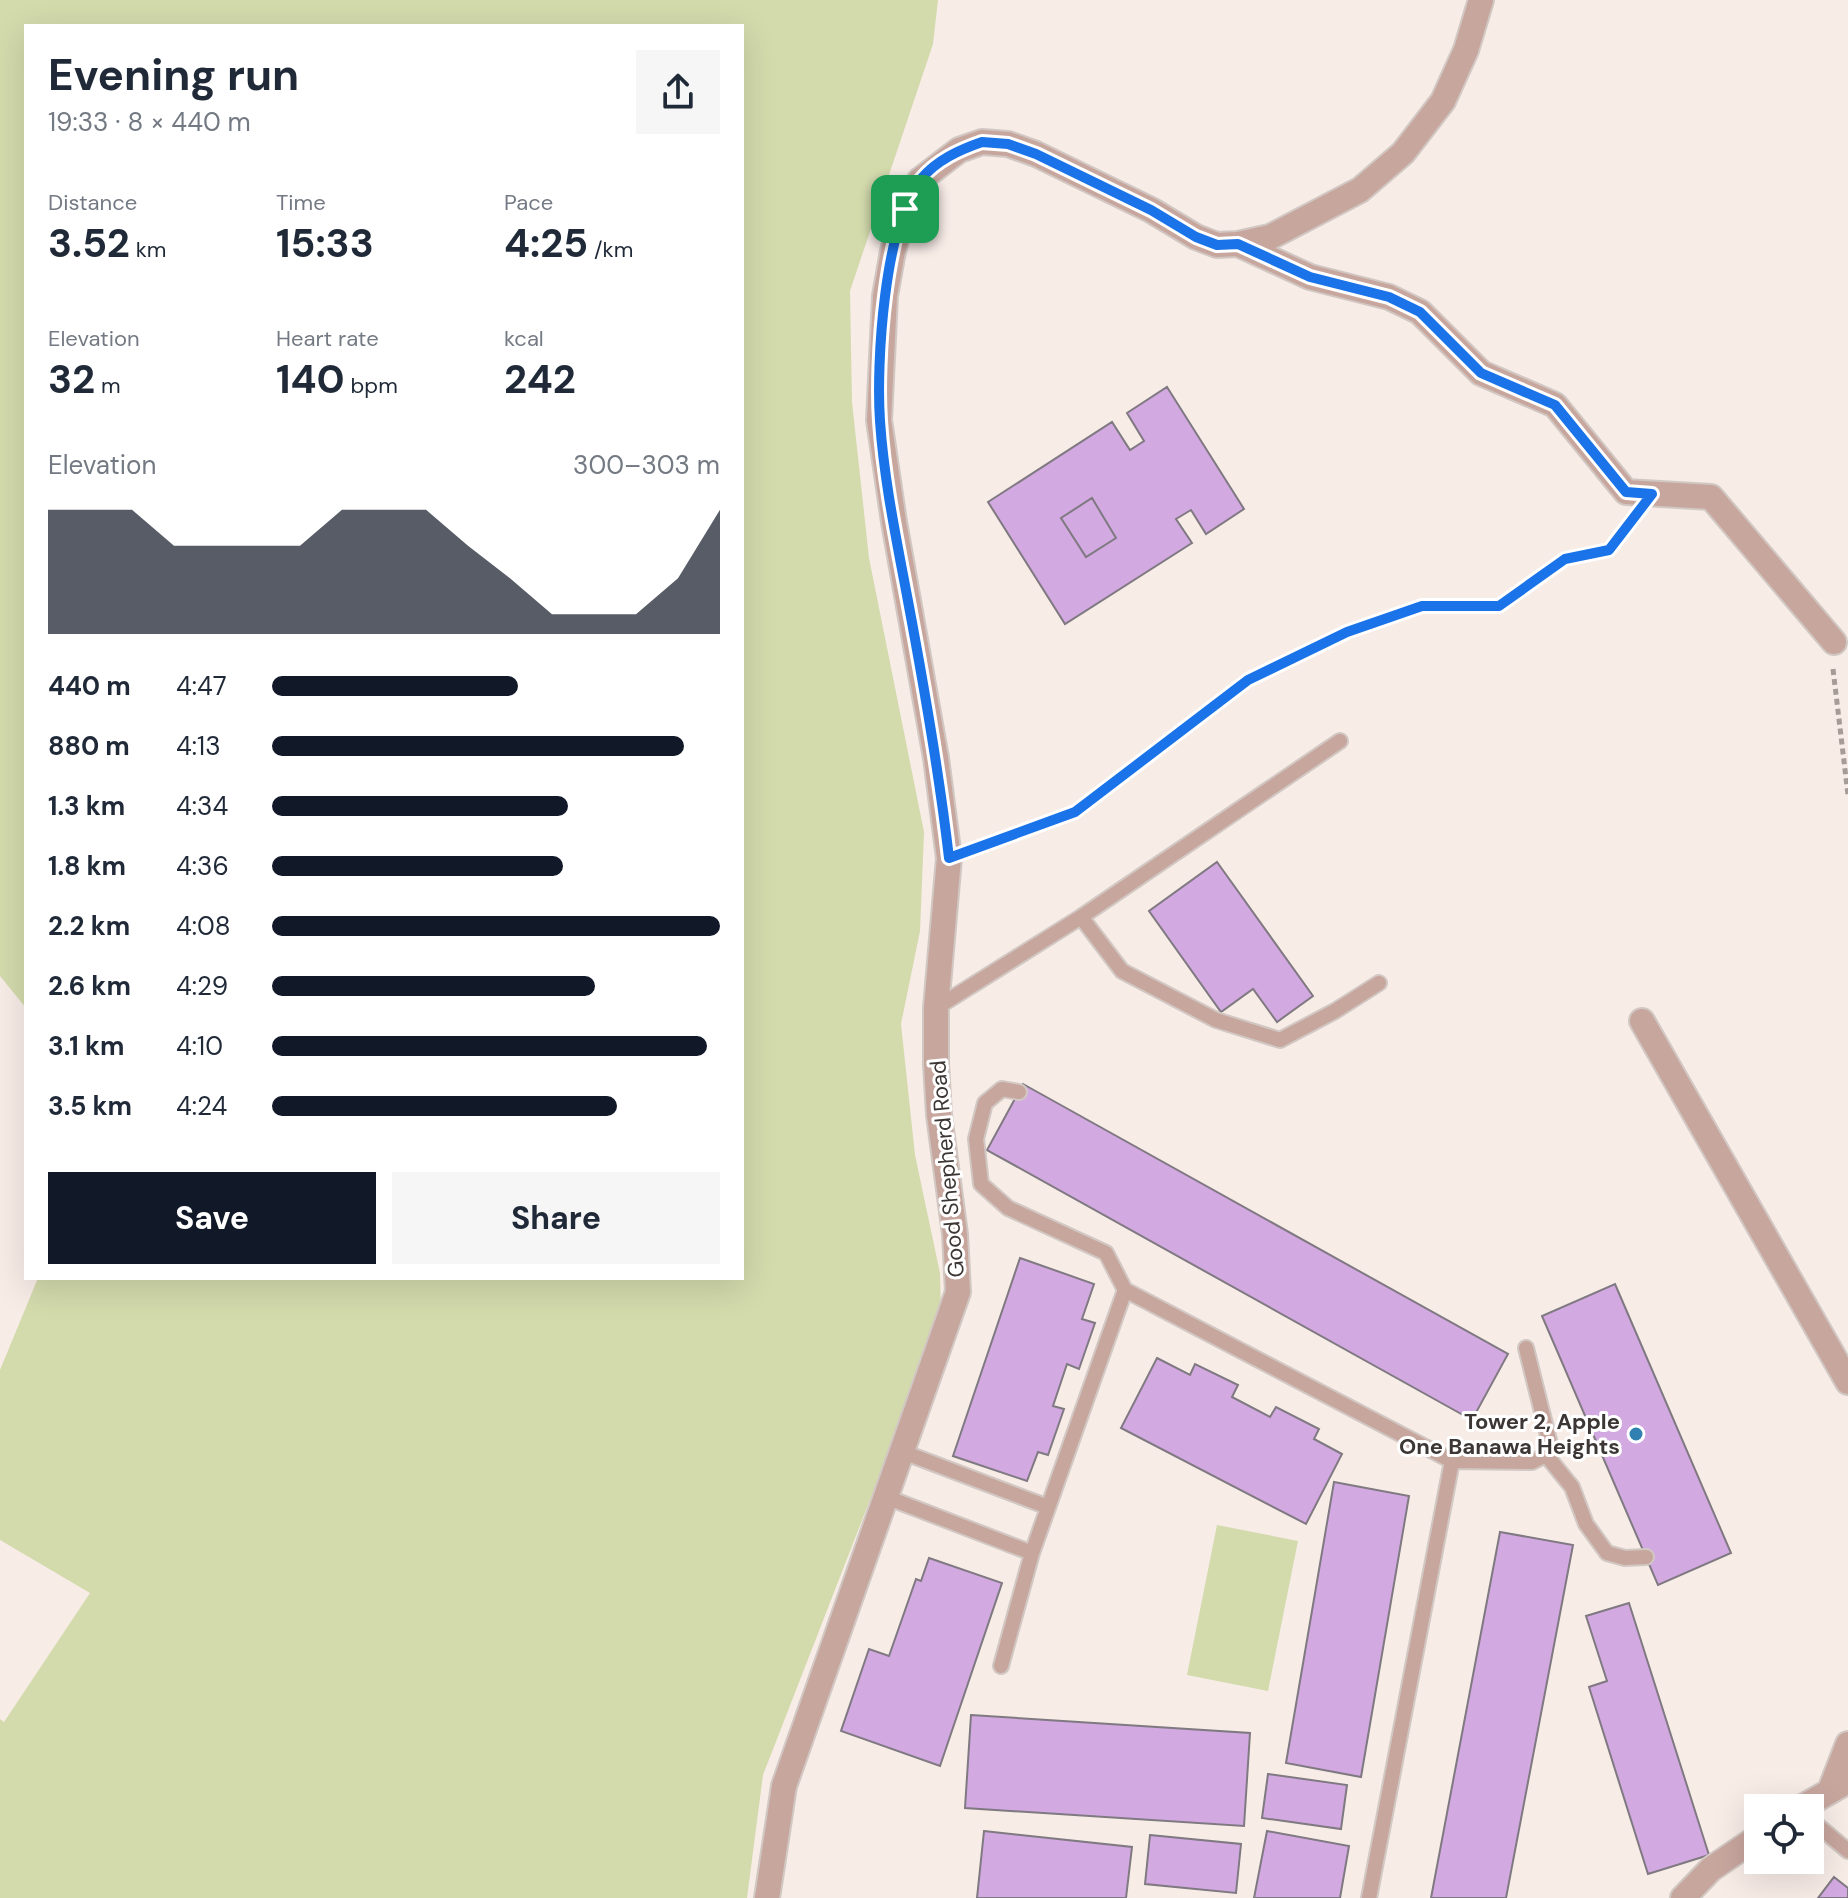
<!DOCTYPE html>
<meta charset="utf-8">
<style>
body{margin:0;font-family:"DM Sans",sans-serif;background:#f6f6f7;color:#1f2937;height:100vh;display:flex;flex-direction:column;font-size:30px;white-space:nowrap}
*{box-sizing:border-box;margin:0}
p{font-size:26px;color:#747a83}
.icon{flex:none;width:44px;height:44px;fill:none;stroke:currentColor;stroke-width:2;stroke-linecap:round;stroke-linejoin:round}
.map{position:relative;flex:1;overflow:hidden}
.panel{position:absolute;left:24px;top:24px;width:720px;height:1256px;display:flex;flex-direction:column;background:#fff;border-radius:0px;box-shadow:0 8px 32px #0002}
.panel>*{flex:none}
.tools{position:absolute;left:1744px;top:1794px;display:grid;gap:16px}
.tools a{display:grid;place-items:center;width:80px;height:80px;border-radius:0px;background:#fff;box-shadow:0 8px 32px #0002;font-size:40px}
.pin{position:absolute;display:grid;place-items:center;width:68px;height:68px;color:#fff;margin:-34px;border-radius:16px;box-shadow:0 4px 12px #0006}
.round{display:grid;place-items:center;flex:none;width:84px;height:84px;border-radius:0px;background:#f6f6f7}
.head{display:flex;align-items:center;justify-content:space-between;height:136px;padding:0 24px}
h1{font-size:44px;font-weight:700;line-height:60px}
.stats{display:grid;grid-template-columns:repeat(3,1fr);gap:12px;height:136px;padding:8px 24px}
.stats div{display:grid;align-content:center}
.stats b{font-size:40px;font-weight:700}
.stats small{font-size:22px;font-weight:400}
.stats p{font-size:22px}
.chart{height:224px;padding:16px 24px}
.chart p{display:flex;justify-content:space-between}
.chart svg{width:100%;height:144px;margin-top:8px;fill:#111827;opacity:.7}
.primary-button{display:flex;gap:16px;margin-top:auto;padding:16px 24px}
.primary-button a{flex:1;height:92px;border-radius:0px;background:#111827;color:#fff;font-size:32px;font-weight:700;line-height:92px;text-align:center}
.primary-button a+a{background:#f6f6f7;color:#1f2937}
ul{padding:0 24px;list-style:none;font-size:26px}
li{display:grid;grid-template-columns:128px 96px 1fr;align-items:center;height:60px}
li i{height:20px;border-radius:10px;background:#111827}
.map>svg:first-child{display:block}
</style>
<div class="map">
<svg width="1848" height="1898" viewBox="0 0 1848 1898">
<rect width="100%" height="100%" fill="#f8ece7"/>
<!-- green -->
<path fill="#d3daac" d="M0,0H938L933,44L850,291L852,402L869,558L924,832L920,931L901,1024L915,1155L940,1273L941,1317L763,1775L747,1898H0V1719L4,1722L90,1593L0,1540V1370L38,1278H742V26H26V1008L0,976Z
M1217,1525L1298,1541L1268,1691L1187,1675Z"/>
<!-- building -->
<path fill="#d3a9e1" stroke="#7f7981" stroke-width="2" d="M1167,387L1244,509L1206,534L1191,510L1176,519L1192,543L1065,624L988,502L1112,422L1130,450L1144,441L1127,413Z
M1092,498L1116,538L1086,557L1061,518Z
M1217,862L1313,996L1277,1022L1253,989L1221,1012L1149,911Z
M1023,1084L1508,1354L1472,1420L987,1150Z
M1020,1258L1094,1284L1082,1319L1095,1323L1079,1369L1067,1364L1053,1406L1064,1409L1048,1455L1038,1452L1027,1481L953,1456Z
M1615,1284L1731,1553L1658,1585L1542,1316Z
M1157,1358L1190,1375L1195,1364L1238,1385L1232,1397L1270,1417L1276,1407L1319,1429L1314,1439L1342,1454L1306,1524L1121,1428Z
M1334,1482L1409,1496L1361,1777L1286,1763Z
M1500,1532L1573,1545L1506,1898H1431Z
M929,1558L1002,1583L940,1766L841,1731L869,1649L889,1656L916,1579L921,1581Z
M1629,1603L1709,1855L1648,1874L1589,1687L1607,1681L1586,1616Z
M971,1715L1250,1733L1244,1826L965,1808Z
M1268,1774L1347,1785L1341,1829L1262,1818Z
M984,1831L1132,1847L1126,1898H977Z
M1267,1831L1349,1846L1340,1898H1254Z
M1150,1835L1241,1844L1236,1893L1145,1884Z
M1834,1877L1848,1888V1898H1818Z"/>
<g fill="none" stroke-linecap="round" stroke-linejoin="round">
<!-- lane casing -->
<g stroke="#d2c8c3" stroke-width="18">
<path id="lane" d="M1081,917L1122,971L1216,1020L1280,1040L1335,1011L1379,983
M936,1008L1081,917L1340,741
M1019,1092L1002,1089L985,1103L976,1139L981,1184L1008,1208L1106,1253L1125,1290L1452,1461L1532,1462L1546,1455L1551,1448L1526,1348
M903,1452L1048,1507
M1546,1455L1572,1487L1586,1524L1607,1553L1625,1558L1646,1557
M886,1497L1032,1553
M1001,1666L1032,1553L1125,1290
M1810,1819L1848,1851
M1369,1898L1452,1461"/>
</g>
<!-- street casing -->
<g stroke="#d2c8c3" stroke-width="28">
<path id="street" d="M1238,244L1310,277L1389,297L1420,312L1481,373L1555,405L1626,492L1711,497L1834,642
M1642,1021L1848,1382
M1831,1788L1848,1744
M1801,1808L1848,1781
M767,1898L784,1786L958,1292L955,1234L939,1115L936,1064V1008L949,858L936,758L894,522L879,420L885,296L893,251L905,209L920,180L959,150L982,142L1008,144L1036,154L1151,210L1196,237L1217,245L1238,244L1270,237L1360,190L1403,153L1443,101L1466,50L1481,0
M1683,1898L1711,1869L1758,1837"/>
</g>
<!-- path -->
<path stroke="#a59c98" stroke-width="5" stroke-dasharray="6 4" stroke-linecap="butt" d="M1833,669L1848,795
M978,847L1075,812L1248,680L1347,632L1422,606H1499L1565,559L1609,550L1629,523"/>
<!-- lane -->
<use href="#lane" stroke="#c7a69e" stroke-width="14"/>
<!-- street -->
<use href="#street" stroke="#c7a69e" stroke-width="24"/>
</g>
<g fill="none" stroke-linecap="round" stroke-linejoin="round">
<!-- route casing -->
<g stroke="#fff" stroke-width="16">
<path id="route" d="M982,142L1008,144L1036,154L1151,210L1196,237L1217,245L1238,244L1310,277L1389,297L1420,312L1481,373L1555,405L1626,492L1652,494L1609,550L1565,559L1499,606H1422L1347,632L1248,680L1075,812L949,858C939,771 924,686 908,601C897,542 884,481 880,421C876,364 884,224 921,179C937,160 959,150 982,142Z"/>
</g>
<!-- route -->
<use href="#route" stroke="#1a73e8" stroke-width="10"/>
</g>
<!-- markers -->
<circle fill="#3180b2" stroke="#fff" stroke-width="3" cx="1636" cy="1434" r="8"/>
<g text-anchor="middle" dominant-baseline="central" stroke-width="6" stroke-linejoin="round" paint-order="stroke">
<!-- street labels -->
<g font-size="22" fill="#3c3735" stroke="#fff">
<text transform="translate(947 1169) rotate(-95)">Good Shepherd Road</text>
</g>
<!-- poi labels -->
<g font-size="22" font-weight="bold" fill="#3c3735" stroke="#fff" text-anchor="end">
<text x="1620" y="1421">Tower 2, Apple<tspan x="1620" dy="25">One Banawa Heights</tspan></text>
</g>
</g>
</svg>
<div class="tools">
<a><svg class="icon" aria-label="locate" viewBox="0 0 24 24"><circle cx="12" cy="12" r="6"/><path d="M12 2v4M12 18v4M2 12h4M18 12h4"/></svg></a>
</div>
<div class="pin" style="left:905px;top:209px;background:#1e9e55"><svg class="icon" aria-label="arrive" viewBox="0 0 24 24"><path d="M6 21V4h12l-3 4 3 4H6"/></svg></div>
<section class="panel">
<div class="head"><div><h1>Evening run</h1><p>19:33 · 8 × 440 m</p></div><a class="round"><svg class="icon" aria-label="share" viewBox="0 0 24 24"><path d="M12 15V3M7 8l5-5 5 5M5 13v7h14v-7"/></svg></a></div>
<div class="stats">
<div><p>Distance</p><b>3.52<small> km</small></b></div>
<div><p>Time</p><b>15:33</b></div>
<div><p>Pace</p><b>4:25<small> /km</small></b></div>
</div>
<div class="stats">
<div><p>Elevation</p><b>32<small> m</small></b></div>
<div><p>Heart rate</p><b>140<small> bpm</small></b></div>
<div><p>kcal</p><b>242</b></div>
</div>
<div class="chart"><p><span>Elevation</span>300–303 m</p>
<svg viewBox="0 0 160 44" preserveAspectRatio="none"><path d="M0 44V6L10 6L20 6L30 17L40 17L50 17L60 17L70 6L80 6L90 6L100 17L110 27L120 38L130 38L140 38L150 27L160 6V44z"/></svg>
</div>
<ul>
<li><b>440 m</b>4:47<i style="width:55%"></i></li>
<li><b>880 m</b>4:13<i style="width:92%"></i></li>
<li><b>1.3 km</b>4:34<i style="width:66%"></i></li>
<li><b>1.8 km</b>4:36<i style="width:65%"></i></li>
<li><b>2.2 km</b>4:08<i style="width:100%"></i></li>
<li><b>2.6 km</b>4:29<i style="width:72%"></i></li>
<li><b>3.1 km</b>4:10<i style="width:97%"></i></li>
<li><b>3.5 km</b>4:24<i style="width:77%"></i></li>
</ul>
<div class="primary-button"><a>Save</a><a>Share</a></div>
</section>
</div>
